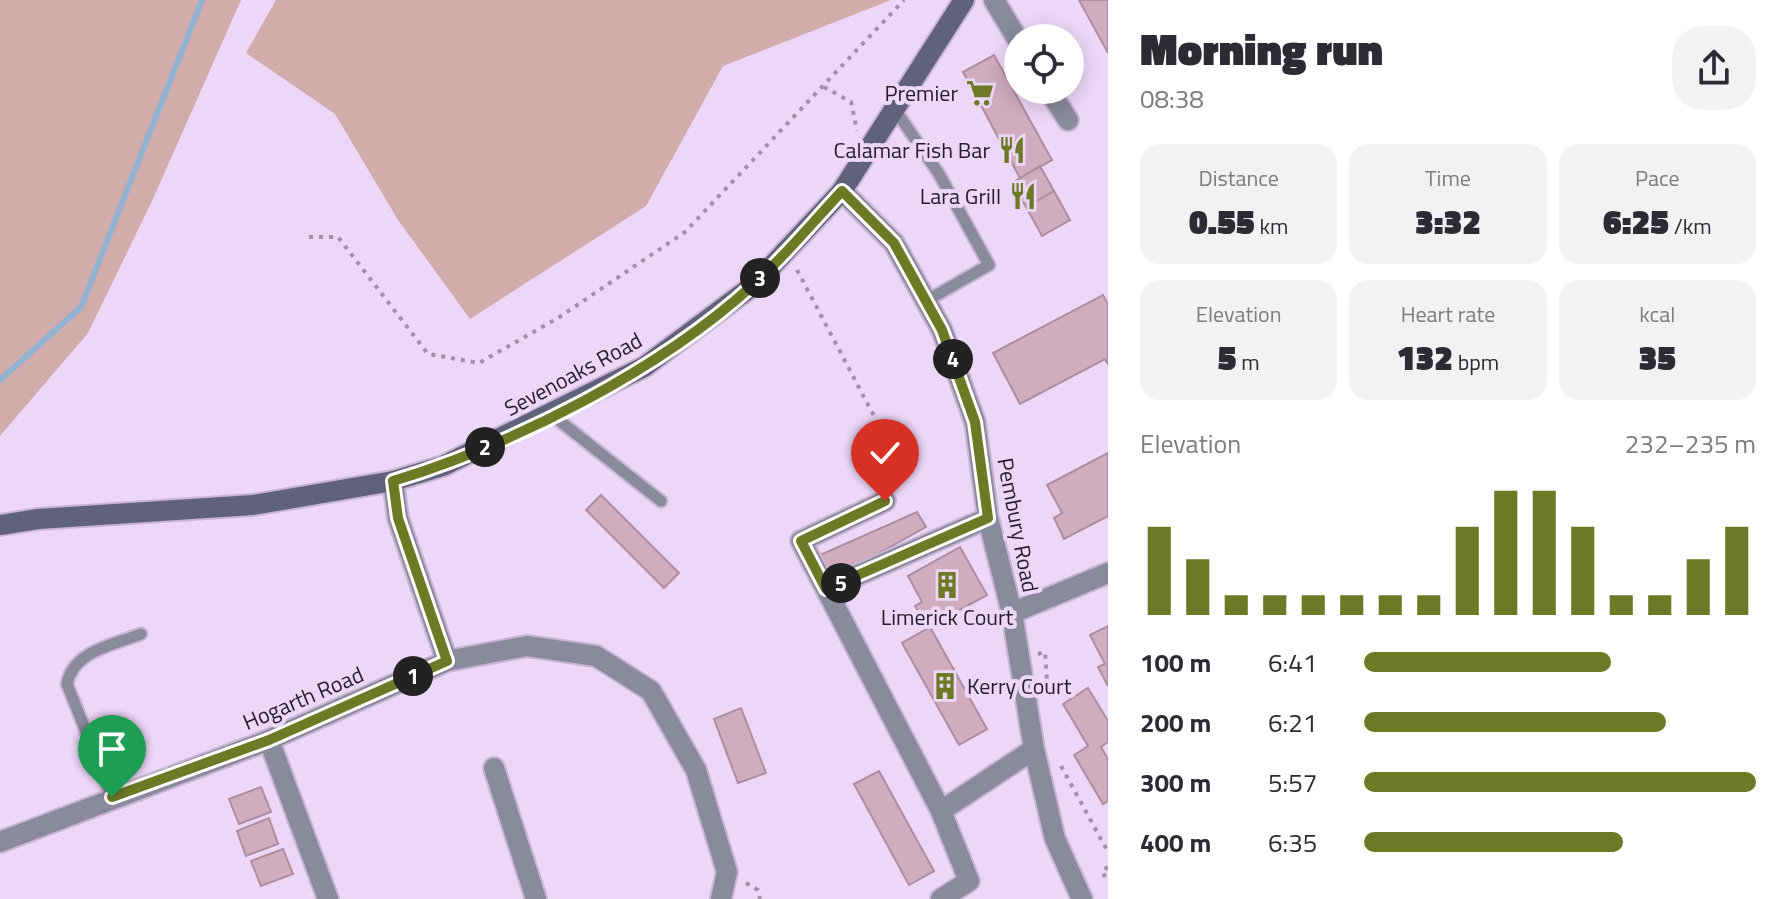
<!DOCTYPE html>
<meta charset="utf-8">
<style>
body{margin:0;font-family:"Titillium Web",sans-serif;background:#f2f2f3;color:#2b2b33;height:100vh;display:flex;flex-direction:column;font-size:30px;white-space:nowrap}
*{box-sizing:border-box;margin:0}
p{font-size:26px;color:#7c7c81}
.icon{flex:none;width:44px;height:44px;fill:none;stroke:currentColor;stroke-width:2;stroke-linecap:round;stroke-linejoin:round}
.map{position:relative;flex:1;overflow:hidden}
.details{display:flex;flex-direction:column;background:#fff;width:680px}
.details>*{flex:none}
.fabs{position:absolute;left:1004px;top:24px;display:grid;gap:16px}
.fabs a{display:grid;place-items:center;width:80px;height:80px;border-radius:50%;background:#fff;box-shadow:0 4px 20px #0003;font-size:40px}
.pin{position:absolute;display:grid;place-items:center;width:68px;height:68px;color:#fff;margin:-82px -34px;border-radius:50% 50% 50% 0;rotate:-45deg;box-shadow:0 0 8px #0007}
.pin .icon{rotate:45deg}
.km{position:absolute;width:40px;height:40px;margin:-20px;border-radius:50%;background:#222;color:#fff;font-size:22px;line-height:40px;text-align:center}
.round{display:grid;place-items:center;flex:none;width:84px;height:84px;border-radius:32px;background:#f2f2f3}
.summary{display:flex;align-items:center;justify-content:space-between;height:136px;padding:0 32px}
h1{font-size:44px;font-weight:800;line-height:60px}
.stats{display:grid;grid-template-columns:repeat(3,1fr);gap:12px;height:136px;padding:8px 32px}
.stats div{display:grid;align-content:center;border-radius:20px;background:#f2f2f3;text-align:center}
.stats b{font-size:34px;font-weight:800}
.stats small{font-size:22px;font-weight:400}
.stats p{font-size:22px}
.chart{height:224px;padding:16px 32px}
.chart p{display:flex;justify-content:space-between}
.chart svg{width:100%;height:144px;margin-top:8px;stroke:#6d7925;stroke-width:6}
ul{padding:0 32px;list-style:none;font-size:26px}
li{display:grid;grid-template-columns:128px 96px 1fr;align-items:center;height:60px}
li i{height:20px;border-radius:10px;background:#6d7925}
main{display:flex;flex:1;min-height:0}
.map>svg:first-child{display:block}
</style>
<main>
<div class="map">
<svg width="1108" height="899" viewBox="0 0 1108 899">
<rect width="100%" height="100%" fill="#edd7f8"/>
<!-- green -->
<path fill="#d2abab" d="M0,0H241L152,201L88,333L0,436Z
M276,0H891L723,66L646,206L470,319L398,220L335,114L246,53Z"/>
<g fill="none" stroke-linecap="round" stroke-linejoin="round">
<!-- stream -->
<path stroke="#93b3d3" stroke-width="6" d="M0,380L81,307L202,0"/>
</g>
<!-- building -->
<path fill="#d1acbe" stroke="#af8c9e" stroke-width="2" d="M1079,0H1108V53Z
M994,55L1052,160L1020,178L963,72Z
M1040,166L1054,191L1026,207L1012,183Z
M1054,191L1070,220L1042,236L1026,207Z
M1103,295L1108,304V364L1105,359L1020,404L993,353Z
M1108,453V516L1064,539L1054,518L1062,513L1047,485Z
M601,495L679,573L664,588L586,510Z
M917,512L926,527L829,581L820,555Z
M960,547L987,595L927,628L915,606L922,602L908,576Z
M1108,626V686L1098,667L1105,664L1090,635Z
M930,627L987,729L959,745L902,643Z
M1088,688L1108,721V742L1101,747L1108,759V801L1103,804L1074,755L1088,746L1063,704Z
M741,708L766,773L738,783L714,719Z
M879,771L934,871L909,885L854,784Z
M261,787L271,812L239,824L229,799Z
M269,818L278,844L246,856L237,831Z
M283,849L293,874L261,886L251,861Z"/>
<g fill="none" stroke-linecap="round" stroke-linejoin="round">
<!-- lane casing -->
<g stroke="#c9b5d3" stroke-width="15">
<path id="lane" d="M894,108L939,174L989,265L926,301
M552,415L661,501
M112,797L67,684C73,651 113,645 141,634"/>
</g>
<!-- street casing -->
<g stroke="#c9b5d3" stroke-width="24">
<path id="street" d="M994,0L1018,40
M1049,90L1068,120
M842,191L894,243L942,330L975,422L988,518L1012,613L1034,749L1055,839L1082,899
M826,589L801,541L885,501
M1012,613L1108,573
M447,661L527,646L596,656L651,691L696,770L727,872L721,899
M269,740L328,899
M494,768L536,899
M941,811L1034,749
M0,842L269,740L447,661L398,518L393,481
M941,899L969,881L941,811L826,589L988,518"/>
</g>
<!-- secondary casing -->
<g stroke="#c9b5d3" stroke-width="24">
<path id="secondary" d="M0,525L38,519L253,505L393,481L443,466L644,367L754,285L842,191L964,0"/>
</g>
<!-- path -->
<path stroke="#a190a9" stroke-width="4" stroke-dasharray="4 6" stroke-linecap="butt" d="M824,87L851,102L857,131
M309,237H338L428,354L479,363L558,318L685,232L904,0
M797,270L893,452
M1038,654L1045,652L1048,696
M1061,766L1108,852
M1108,867L1102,871L1108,882
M746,883L758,890L760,899"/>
<!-- lane -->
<use href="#lane" stroke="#898b9c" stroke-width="11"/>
<!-- street -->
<use href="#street" stroke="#898b9c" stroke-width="20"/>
<!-- secondary -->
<use href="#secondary" stroke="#60627a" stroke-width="20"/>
</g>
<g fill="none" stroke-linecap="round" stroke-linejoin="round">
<!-- route casing -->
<g stroke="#fff" stroke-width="16">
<path id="route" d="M112,797L269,740L447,661L398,518L393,481C515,444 660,370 754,284C785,256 813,222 842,191L894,243L942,330L975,422L988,518L826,589L801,541L885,501"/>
</g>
<!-- route -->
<use href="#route" stroke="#6d7925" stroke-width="10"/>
</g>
<!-- icons -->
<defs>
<g id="supermarket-bare" transform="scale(2.16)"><path d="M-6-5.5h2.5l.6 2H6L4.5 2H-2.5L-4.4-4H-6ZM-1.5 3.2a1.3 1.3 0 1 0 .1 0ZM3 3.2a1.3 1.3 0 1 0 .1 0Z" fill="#6d7925" stroke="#edd7f8" stroke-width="2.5" paint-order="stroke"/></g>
<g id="restaurant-bare" transform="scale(2.16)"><path d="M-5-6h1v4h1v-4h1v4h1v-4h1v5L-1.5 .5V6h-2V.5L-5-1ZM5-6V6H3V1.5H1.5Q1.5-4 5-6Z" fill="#6d7925" stroke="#edd7f8" stroke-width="2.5" paint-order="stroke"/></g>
<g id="building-bare" transform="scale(2.16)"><path d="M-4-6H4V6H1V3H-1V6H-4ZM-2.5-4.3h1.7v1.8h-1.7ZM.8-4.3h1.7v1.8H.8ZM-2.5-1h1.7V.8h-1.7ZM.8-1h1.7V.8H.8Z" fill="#6d7925" stroke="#edd7f8" stroke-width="2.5" paint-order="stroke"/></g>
</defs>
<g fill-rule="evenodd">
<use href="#supermarket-bare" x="980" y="93"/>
<use href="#restaurant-bare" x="1012" y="150"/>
<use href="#restaurant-bare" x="1023" y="196"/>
<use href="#building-bare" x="947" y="585"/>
<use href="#building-bare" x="945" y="686"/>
</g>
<g text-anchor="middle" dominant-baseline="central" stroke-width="8" stroke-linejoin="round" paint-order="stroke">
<!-- poi labels -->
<g font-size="22" fill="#241c28" stroke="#edd7f8" text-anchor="end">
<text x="958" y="93">Premier</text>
<text x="990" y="150">Calamar Fish Bar</text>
<text x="1001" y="196">Lara Grill</text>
<text x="947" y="617" text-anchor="middle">Limerick Court</text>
<text x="967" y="686" text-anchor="start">Kerry Court</text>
</g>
<!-- street labels -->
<g font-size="22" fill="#241c28" stroke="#edd7f8">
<text transform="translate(573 374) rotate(-28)">Sevenoaks Road</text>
<text transform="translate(1018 525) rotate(79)">Pembury Road</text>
<text transform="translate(303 698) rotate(-23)">Hogarth Road</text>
</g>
</g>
</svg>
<div class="fabs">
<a><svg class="icon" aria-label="locate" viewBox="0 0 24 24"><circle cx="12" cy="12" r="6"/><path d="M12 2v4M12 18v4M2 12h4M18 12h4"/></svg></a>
</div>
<div class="pin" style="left:112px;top:797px;background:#1e9e55"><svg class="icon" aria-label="arrive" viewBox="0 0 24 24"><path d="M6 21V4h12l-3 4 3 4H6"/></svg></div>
<div class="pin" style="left:885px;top:501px;background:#d93025"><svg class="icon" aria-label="check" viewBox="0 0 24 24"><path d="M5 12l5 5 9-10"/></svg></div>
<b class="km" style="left:413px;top:676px">1</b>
<b class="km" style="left:485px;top:447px">2</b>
<b class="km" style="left:760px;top:278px">3</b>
<b class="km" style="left:953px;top:359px">4</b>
<b class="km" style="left:841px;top:583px">5</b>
</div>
<section class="details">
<div class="summary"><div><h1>Morning run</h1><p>08:38</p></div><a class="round"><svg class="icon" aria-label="share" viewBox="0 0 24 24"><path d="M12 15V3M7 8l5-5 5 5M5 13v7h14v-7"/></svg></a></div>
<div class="stats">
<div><p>Distance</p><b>0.55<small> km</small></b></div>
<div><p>Time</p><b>3:32</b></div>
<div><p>Pace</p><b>6:25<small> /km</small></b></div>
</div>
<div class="stats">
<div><p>Elevation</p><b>5<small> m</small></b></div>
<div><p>Heart rate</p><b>132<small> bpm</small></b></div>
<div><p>kcal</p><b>35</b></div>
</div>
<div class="chart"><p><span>Elevation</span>232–235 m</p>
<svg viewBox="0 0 160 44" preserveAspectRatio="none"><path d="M5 44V17M15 44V27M25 44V38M35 44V38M45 44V38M55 44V38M65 44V38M75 44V38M85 44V17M95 44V6M105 44V6M115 44V17M125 44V38M135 44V38M145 44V27M155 44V17"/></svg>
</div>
<ul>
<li><b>100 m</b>6:41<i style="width:63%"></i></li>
<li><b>200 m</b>6:21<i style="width:77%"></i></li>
<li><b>300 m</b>5:57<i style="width:100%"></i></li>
<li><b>400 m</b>6:35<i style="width:66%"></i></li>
</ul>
</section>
</main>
